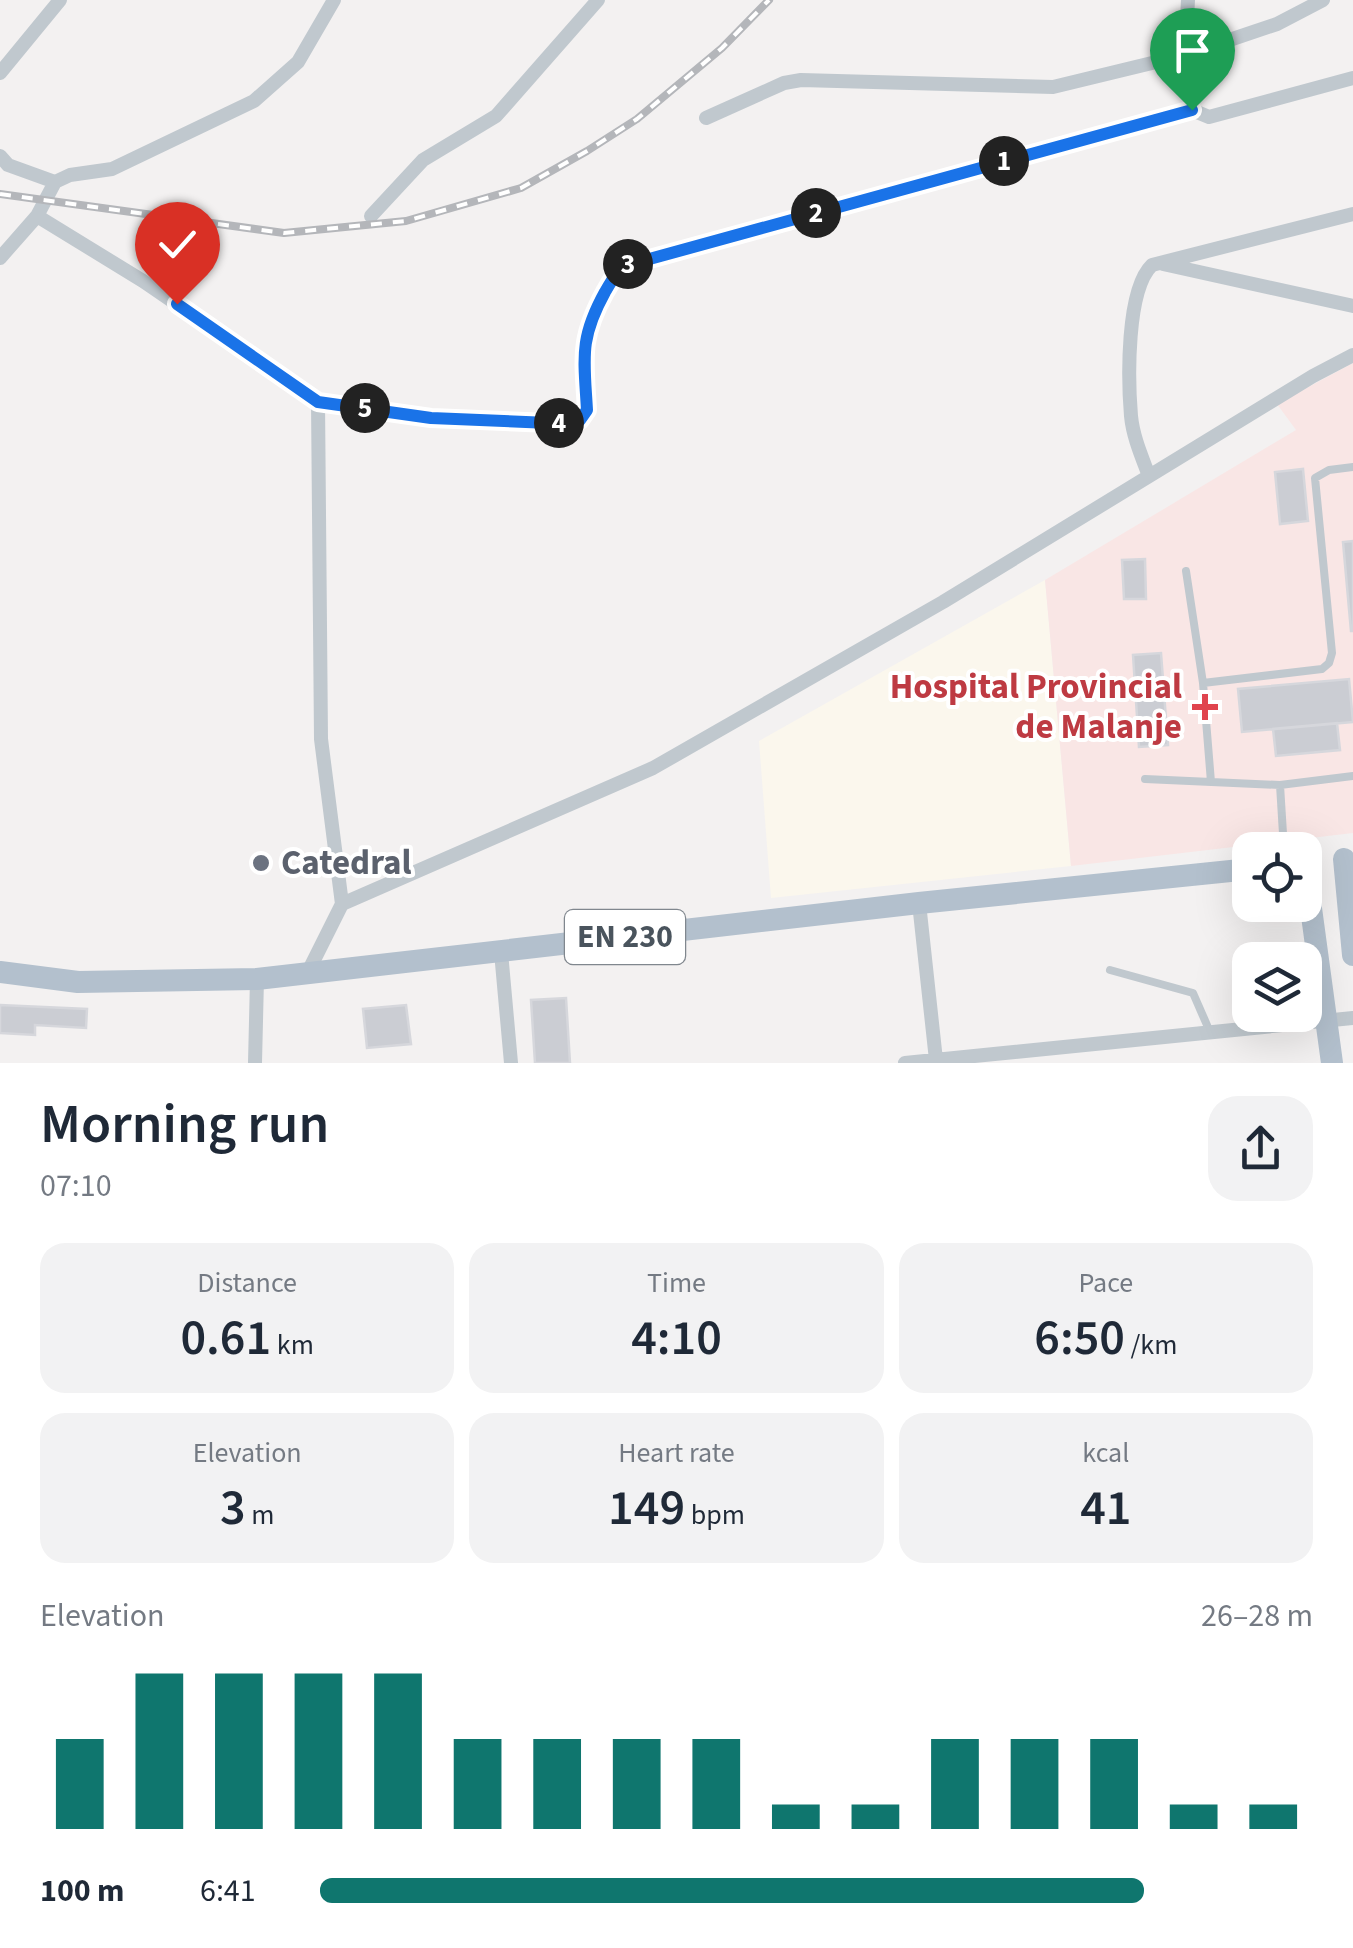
<!DOCTYPE html>
<meta charset="utf-8">
<style>
body{margin:0;font-family:"Source Sans 3",sans-serif;background:#f2f2f3;color:#1f2937;height:100vh;display:flex;flex-direction:column;font-size:38px;white-space:nowrap}
*{box-sizing:border-box;margin:0}
p{font-size:32px;color:#747a83}
.icon{flex:none;width:55px;height:55px;fill:none;stroke:currentColor;stroke-width:2;stroke-linecap:round;stroke-linejoin:round}
.map{position:relative;height:1063px;overflow:hidden}
.details{display:flex;flex-direction:column;background:#fff;flex:1}
.details>*{flex:none}
.fabs{position:absolute;left:1232px;top:832px;display:grid;gap:20px}
.fabs a{display:grid;place-items:center;width:90px;height:90px;border-radius:20px;background:#fff;box-shadow:0 10px 40px #0002;font-size:50px}
.pin{position:absolute;display:grid;place-items:center;width:85px;height:85px;color:#fff;margin:-102px -42px;border-radius:50% 50% 50% 0;rotate:-45deg;box-shadow:0 0 10px #0007}
.pin .icon{rotate:45deg}
.km{position:absolute;width:50px;height:50px;margin:-25px;border-radius:50%;background:#222;color:#fff;font-size:28px;line-height:50px;text-align:center}
.round{display:grid;place-items:center;flex:none;width:105px;height:105px;border-radius:30px;background:#f2f2f3}
.summary{display:flex;align-items:center;justify-content:space-between;height:170px;padding:0 40px}
h1{font-size:55px;font-weight:600;line-height:75px}
.stats{display:grid;grid-template-columns:repeat(3,1fr);gap:15px;height:170px;padding:10px 40px}
.stats div{display:grid;align-content:center;border-radius:25px;background:#f2f2f3;text-align:center}
.stats b{font-size:50px;font-weight:600}
.stats small{font-size:28px;font-weight:400}
.stats p{font-size:28px}
.chart{height:280px;padding:20px 40px}
.chart p{display:flex;justify-content:space-between}
.chart svg{width:100%;height:180px;margin-top:10px;stroke:#0f766e;stroke-width:6}
ul{padding:0 40px;list-style:none;font-size:32px}
li{display:grid;grid-template-columns:160px 120px 1fr;align-items:center;height:75px}
li i{height:25px;border-radius:12px;background:#0f766e}
.map>svg:first-child{display:block}
</style>
<div class="map">
<svg width="1353" height="1063" viewBox="0 0 1353 1063">
<rect width="100%" height="100%" fill="#f3f1f1"/>
<!-- commercial -->
<path fill="#fbf7ed" d="M1045,580L1071,866L771,898L759,741Z"/>
<!-- medical -->
<path fill="#f9e6e5" d="M1353,363V833L1071,866L1045,580L1296,430L1277,404Z"/>
<!-- building -->
<path fill="#cbcdd3" stroke="#d6d7dc" stroke-width="2.5" d="M1303,469L1308,521L1280,524L1275,472Z
M1353,541V631H1351L1343,542Z
M1145,559L1146,599H1124L1122,560Z
M1161,653L1168,745L1139,747L1133,655Z
M1349,679L1353,722L1242,732L1238,689Z
M1337,723L1340,750L1276,756L1273,729Z
M566,998L570,1063H535L531,1000Z
M0,1005L87,1009L86,1028L35,1025V1035L0,1033Z
M406,1005L411,1044L367,1048L363,1009Z"/>
<g fill="none" stroke-linecap="round" stroke-linejoin="round">
<!-- lane -->
<path stroke="#c0c8ce" stroke-width="8" d="M1186,571L1203,683L1211,782
M1203,683L1322,669L1329,663L1332,653L1315,478L1329,470L1353,467
M1145,779L1280,785L1353,776
M1280,785L1284,850
M1110,970L1193,993L1210,1032"/>
<!-- street -->
<path stroke="#c0c8ce" stroke-width="14" d="M1188,0L1185,55L1192,110
M0,73L60,0
M706,118L784,83L801,80L1053,87L1185,55L1277,24L1323,0
M0,156L8,165L55,182
M37,216L143,281L318,401L321,739L342,904L307,974
M371,216L423,160L496,116L598,0
M0,258L37,216L55,182L70,175L112,169L254,101L298,62L334,0
M1163,264L1353,306
M318,401L431,417L573,424L580,420L587,410C584,358 579,339 605,292C611,282 615,273 624,266L1192,110L1209,117L1353,78
M1149,476C1142,457 1133,437 1131,416C1128,380 1126,290 1152,265L1353,214
M919,903L936,1060
M342,904L653,768L943,602L1313,376L1353,355
M501,952L511,1063
M255,1063L257,979
M905,1063L1353,1018"/>
<!-- primary -->
<path stroke="#b3c0cd" stroke-width="22" d="M1344,859L1353,955
M1305,864L1332,1063
M0,972L78,982L257,979L919,903L1250,869"/>
<!-- rail casing -->
<g stroke="#b4b6ba" stroke-width="8">
<path id="rail" d="M0,194L284,233L406,221L521,188L587,151L637,119L722,48L769,0"/>
</g>
<!-- rail -->
<use href="#rail" stroke="#fff" stroke-width="4" stroke-dasharray="11" stroke-linecap="butt"/>
</g>
<g fill="none" stroke-linecap="round" stroke-linejoin="round">
<!-- route casing -->
<g stroke="#fff" stroke-width="20">
<path id="route" d="M177,304L318,402L431,418L573,424L580,420L587,410C584,358 579,339 605,292C611,282 615,273 624,266L1192,110"/>
</g>
<!-- route -->
<use href="#route" stroke="#1a73e8" stroke-width="12"/>
</g>
<!-- markers -->
<path fill="#e0444e" stroke="#fff" stroke-width="4" d="M1200 692h10v10h10v10h-10v10h-10v-10h-10v-10h10z"/>
<circle fill="#6b7280" stroke="#fff" stroke-width="4" cx="261" cy="863" r="10"/>
<g text-anchor="middle" dominant-baseline="central" stroke-width="8" stroke-linejoin="round" paint-order="stroke">
<!-- shield labels -->
<rect fill="#fff" stroke="#80878e" stroke-width="2.5" x="565" y="910" width="120" height="54" rx="8"/>
<g font-size="32" font-weight="bold" fill="#4a545d">
<text x="625" y="937">EN 230</text>
</g>
<!-- health labels -->
<g font-size="35" font-weight="bold" fill="#be3a42" stroke="#fff" text-anchor="end">
<text x="1182" y="687">Hospital Provincial<tspan x="1182" dy="40">de Malanje</tspan></text>
</g>
<!-- worship labels -->
<g font-size="35" font-weight="bold" fill="#5b616d" stroke="#fff" text-anchor="start">
<text x="281" y="863">Catedral</text>
</g>
</g>
</svg>
<div class="fabs">
<a><svg class="icon" aria-label="locate" viewBox="0 0 24 24"><circle cx="12" cy="12" r="6"/><path d="M12 2v4M12 18v4M2 12h4M18 12h4"/></svg></a>
<a><svg class="icon" aria-label="layers" viewBox="0 0 24 24"><path d="M12 4l9 5-9 5-9-5zM3 14l9 5 9-5"/></svg></a>
</div>
<div class="pin" style="left:1192px;top:110px;background:#1e9e55"><svg class="icon" aria-label="arrive" viewBox="0 0 24 24"><path d="M6 21V4h12l-3 4 3 4H6"/></svg></div>
<div class="pin" style="left:177px;top:304px;background:#d93025"><svg class="icon" aria-label="check" viewBox="0 0 24 24"><path d="M5 12l5 5 9-10"/></svg></div>
<b class="km" style="left:1004px;top:161px">1</b>
<b class="km" style="left:816px;top:213px">2</b>
<b class="km" style="left:628px;top:264px">3</b>
<b class="km" style="left:559px;top:423px">4</b>
<b class="km" style="left:365px;top:408px">5</b>
</div>
<section class="details">
<div class="summary"><div><h1>Morning run</h1><p>07:10</p></div><a class="round"><svg class="icon" aria-label="share" viewBox="0 0 24 24"><path d="M12 15V3M7 8l5-5 5 5M5 13v7h14v-7"/></svg></a></div>
<div class="stats">
<div><p>Distance</p><b>0.61<small> km</small></b></div>
<div><p>Time</p><b>4:10</b></div>
<div><p>Pace</p><b>6:50<small> /km</small></b></div>
</div>
<div class="stats">
<div><p>Elevation</p><b>3<small> m</small></b></div>
<div><p>Heart rate</p><b>149<small> bpm</small></b></div>
<div><p>kcal</p><b>41</b></div>
</div>
<div class="chart"><p><span>Elevation</span>26–28 m</p>
<svg viewBox="0 0 160 44" preserveAspectRatio="none"><path d="M5 44V22M15 44V6M25 44V6M35 44V6M45 44V6M55 44V22M65 44V22M75 44V22M85 44V22M95 44V38M105 44V38M115 44V22M125 44V22M135 44V22M145 44V38M155 44V38"/></svg>
</div>
<ul>
<li><b>100 m</b>6:41<i style="width:83%"></i></li>
</ul>
</section>
